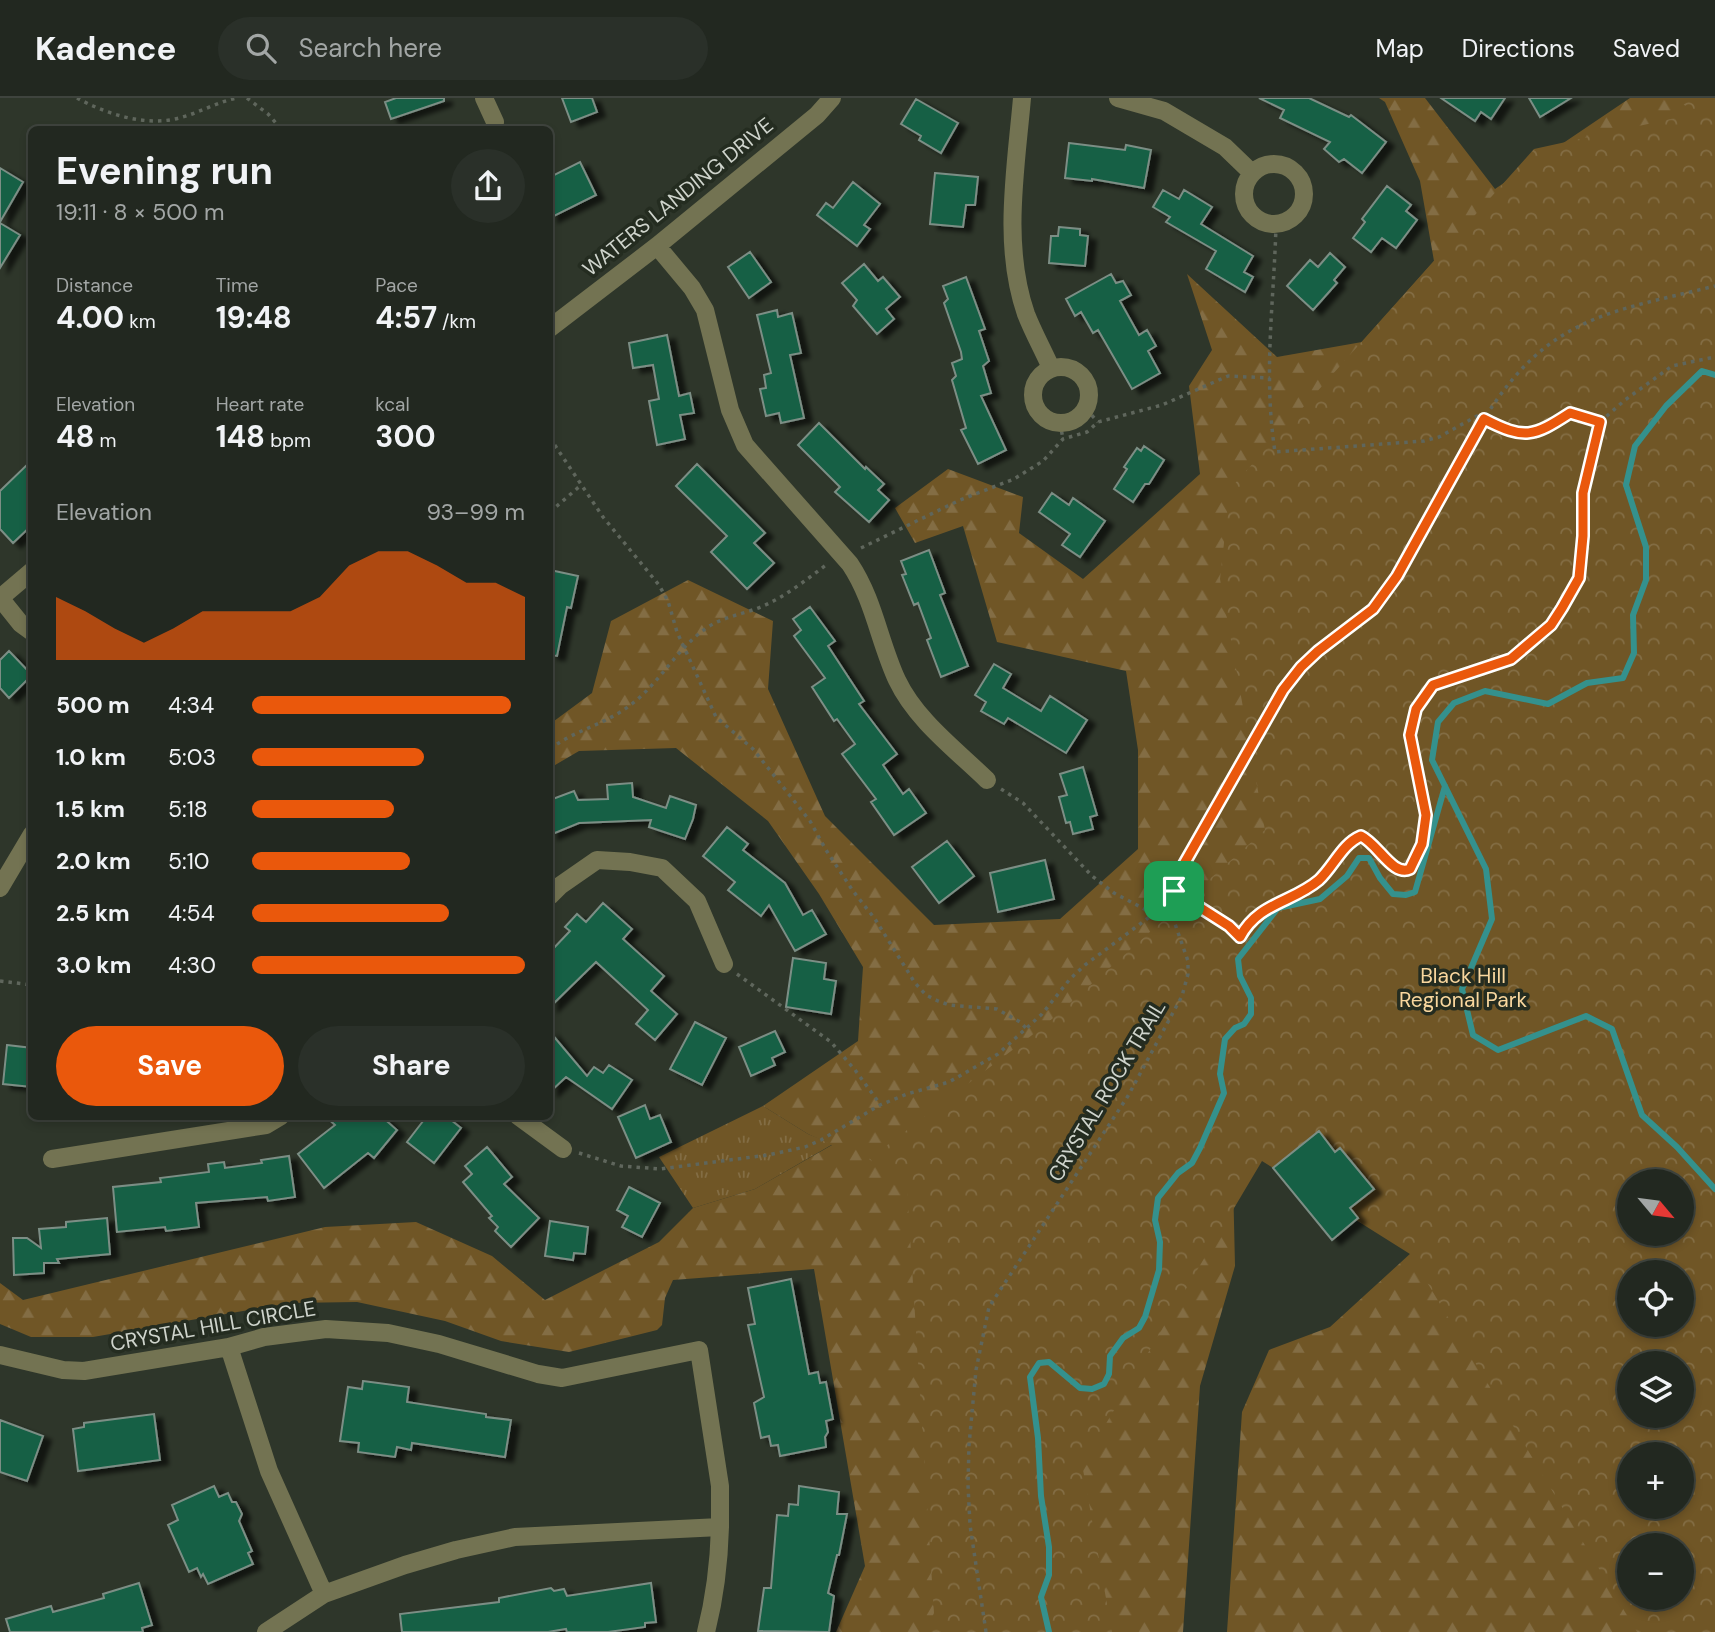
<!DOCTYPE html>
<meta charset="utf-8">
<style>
body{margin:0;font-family:"DM Sans",sans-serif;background:#2a3029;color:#f1f3f6;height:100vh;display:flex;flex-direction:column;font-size:26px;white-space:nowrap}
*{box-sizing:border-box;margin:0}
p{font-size:23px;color:#a2a6a5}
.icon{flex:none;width:38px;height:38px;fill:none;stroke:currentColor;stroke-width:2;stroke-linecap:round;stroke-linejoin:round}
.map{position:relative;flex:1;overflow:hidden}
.sheet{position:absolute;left:28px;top:28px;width:525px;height:994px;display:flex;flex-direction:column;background:#222820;border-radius:10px;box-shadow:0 4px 10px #0003,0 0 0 2px #3f443e}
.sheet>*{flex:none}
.needle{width:46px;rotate:119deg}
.fabs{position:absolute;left:1617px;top:1071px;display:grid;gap:14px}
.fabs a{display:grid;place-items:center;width:77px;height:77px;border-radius:50%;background:#222820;box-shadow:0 4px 10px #0003,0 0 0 2px #3f443e;font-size:35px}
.pin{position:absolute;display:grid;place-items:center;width:60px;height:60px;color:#fff;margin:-30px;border-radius:14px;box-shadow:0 4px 10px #0006}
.round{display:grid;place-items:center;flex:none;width:74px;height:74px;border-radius:37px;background:#2a3029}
.headline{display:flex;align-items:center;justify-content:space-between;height:119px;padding:0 28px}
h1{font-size:38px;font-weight:700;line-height:52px}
.figures{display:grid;grid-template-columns:repeat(3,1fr);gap:10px;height:119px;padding:7px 28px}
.figures div{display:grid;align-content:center}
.figures b{font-size:30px;font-weight:700}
.figures small{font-size:19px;font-weight:400}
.figures p{font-size:19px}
.chart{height:196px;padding:14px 28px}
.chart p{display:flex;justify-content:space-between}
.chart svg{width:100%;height:126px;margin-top:7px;fill:#ea580c;opacity:.7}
.cta{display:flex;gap:14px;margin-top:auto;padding:14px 28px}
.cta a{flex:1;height:80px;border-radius:42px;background:#ea580c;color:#fff;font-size:28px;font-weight:700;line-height:80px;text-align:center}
.cta a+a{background:#2a3029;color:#f1f3f6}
ul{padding:0 28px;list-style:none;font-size:23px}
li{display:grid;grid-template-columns:112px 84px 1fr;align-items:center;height:52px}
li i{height:18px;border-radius:9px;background:#ea580c}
header{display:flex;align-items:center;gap:42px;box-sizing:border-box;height:98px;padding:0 35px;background:#222820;border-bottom:2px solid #3f443e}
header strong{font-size:33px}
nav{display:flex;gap:38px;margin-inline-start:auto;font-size:24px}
.search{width:490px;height:63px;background:#2a3029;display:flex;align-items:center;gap:18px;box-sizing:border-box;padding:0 24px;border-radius:38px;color:#a2a6a5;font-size:26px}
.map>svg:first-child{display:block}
</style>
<header>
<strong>Kadence</strong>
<div class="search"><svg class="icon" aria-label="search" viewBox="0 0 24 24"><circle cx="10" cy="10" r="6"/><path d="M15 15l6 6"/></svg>Search here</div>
<nav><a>Map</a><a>Directions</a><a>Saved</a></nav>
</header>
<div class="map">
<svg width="1715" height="1534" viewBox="0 0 1715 1534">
<defs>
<pattern id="grass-tufts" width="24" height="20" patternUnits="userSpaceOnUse" patternTransform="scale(1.75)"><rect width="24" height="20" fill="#705626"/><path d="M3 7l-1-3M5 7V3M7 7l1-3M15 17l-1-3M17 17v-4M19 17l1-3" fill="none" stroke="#836d44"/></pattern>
<pattern id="forest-firs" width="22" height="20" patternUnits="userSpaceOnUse" patternTransform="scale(1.75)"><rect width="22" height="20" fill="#705626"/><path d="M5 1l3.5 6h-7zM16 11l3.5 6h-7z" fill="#836d44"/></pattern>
<pattern id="park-crowns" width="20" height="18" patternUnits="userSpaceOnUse" patternTransform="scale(1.75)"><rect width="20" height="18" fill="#705626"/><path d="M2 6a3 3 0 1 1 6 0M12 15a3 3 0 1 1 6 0" fill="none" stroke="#836d44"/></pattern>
<filter id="shadow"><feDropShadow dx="8" dy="4.5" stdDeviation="2" flood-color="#0009"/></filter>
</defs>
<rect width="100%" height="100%" fill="#2e362a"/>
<!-- grass -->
<path fill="url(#grass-tufts)" d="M763,1008L808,1036L833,1046L755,1091L693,1110L659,1059Z"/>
<!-- forest -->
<path fill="url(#forest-firs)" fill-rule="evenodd" d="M1379,0H1425L1495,91L1630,0H1715V1534H1227L1242,1314L1269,1252L1330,1229L1411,1155L1336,939L1233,1082L1235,1168L1200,1288L1183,1534H836L865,1468L814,1171L673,1182L665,1200L662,1227L657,1232L569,1254L501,1243L445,1223L357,1204L290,1205L93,1239H31L0,1226V1185L23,1202L325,1129L416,1124L492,1158L545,1202L659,1144L693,1110L755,1091L832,1047L808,1036L763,1008L858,943L863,869L819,796L768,723L676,650L579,653L550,670V626L592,595L611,523L688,482L773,523L768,591L825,718L934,827L1060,821L1138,751V652L1126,573L997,544L963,428L915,445L895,410L948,371L1023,399L1019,435L1083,481L1200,376L1189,288L1212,252L1187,176L1277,259L1362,244L1434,163L1420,83L1385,4ZM1629,1083H1682V1136H1629ZM1629,1174H1682V1227H1629ZM1629,1265H1682V1318H1629ZM1629,1356H1682V1409H1629ZM1629,1447H1682V1500H1629Z"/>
<!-- park -->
<path fill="url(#park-crowns)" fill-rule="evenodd" d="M1672,0H1715V1534H1637L1410,1156L1262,1063L1082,1366L1112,1534H925L934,1515L907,1091L869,1061L1044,928L1265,732L1220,481L1230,391L1534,51L1698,15ZM1629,1083H1682V1136H1629ZM1629,1174H1682V1227H1629ZM1629,1265H1682V1318H1629ZM1629,1356H1682V1409H1629ZM1629,1447H1682V1500H1629Z"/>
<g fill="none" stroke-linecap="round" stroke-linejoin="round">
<!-- stream -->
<path stroke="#34918d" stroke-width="6" d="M1715,277L1702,273L1666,308L1635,348L1626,387L1646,449V482L1633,517L1634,555L1623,580L1587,585L1548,606L1485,593L1454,605L1438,624L1432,662L1486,771L1492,821L1462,891L1473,937L1498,952L1586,918L1612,931L1642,1017L1677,1049L1715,1091
M1049,1534L1041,1499L1049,1477V1449L1041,1398L1038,1340L1030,1279L1039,1265L1049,1264L1080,1290L1092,1291L1104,1286L1109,1276L1110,1258L1123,1240L1139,1230L1145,1219L1159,1172L1160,1144L1155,1122L1158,1100L1178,1075L1192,1065L1200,1050L1224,995L1220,976L1225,941L1235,930L1244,926L1251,916V900L1240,878L1238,861L1278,810L1320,801L1347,778L1359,760H1369L1380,780L1393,796L1406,797L1415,794L1445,688"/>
</g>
<!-- building -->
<path fill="#136044" stroke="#7c8e85" stroke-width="2" filter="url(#shadow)" d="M396,0H444V3L391,21L385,4Z
M562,0H592L597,14L571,24Z
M1259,0H1309L1349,19L1351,17L1386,44L1362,75L1344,61L1339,64L1324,51L1330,44L1280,20L1284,12Z
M1441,0H1505L1491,21L1481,14L1475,23Z
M1529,0H1571L1540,19Z
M916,1L958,25L941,55L919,42L921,38L901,26Z
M1069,45L1125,52L1126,47L1151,52L1144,90L1092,81V83L1065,80Z
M580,64L596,97L550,120V79Z
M0,70L23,84L0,124Z
M935,75L978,79L975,107H966L963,129L930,126Z
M853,84L880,106L864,127L870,131L857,148L817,117L826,105L833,110Z
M1387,88L1411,107L1406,113L1417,122L1396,150L1382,140L1371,154L1353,140L1365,124L1362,121Z
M1163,92L1179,101L1184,92L1212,109L1201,126L1253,158L1244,174L1253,179L1245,194L1206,171L1216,153L1166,124L1170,119L1153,109Z
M0,125L20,137L0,170Z
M1059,129L1080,131V137L1088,138L1085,168L1049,165L1051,138H1058Z
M750,154L771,184L749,200L728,169Z
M1330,155L1345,169L1334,182L1337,185L1313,212L1287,188L1310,162L1318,169Z
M864,166L878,183L883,179L900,199L886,211L894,221L877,236L853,208L857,202L842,185Z
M1111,176L1116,185L1123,183L1131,197L1120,203L1139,237L1147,232L1156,248L1148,253L1160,275L1132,291L1098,232L1093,235L1081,214L1075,218L1066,201Z
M966,179L985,231L979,233L989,263L983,268L991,295L981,298L1006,352L978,366L961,332L966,330L952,282L956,278L952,265L962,261L961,254L944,205L948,201L943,188Z
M777,212L778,219L792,215L801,255L790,257L804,320L781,325L779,315L766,318L760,291L766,290L764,277L771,275L757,217Z
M667,237L679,298L690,295L694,315L680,317L685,341L657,347L649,303L659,301L653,267L633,270L629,245Z
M819,325L865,371L866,369L884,386L878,392L889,402L869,424L835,394L840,389L798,347Z
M1144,348L1164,362L1149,386H1145L1133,404L1114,391L1127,371L1124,369L1137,350L1141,353Z
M32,362V427L13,445L0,431V393Z
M697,366L765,435L754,445L774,465L747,491L711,454L727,438L676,388Z
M1052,395L1069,407L1073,400L1105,423L1080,459L1062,447L1070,436L1039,414Z
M929,452L945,495L940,497L968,568L941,579L927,542L931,540L918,505L914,507L902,477L906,476L901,463Z
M550,472L578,478L571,510L567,509L557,558L550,557Z
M810,509L835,543L828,548L864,603L859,606L897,656L883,667L903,696L909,691L926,715L894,737L871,704L876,701L842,656L855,646L837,621L834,623L812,589L825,580L794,538L801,532L793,521Z
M9,553L32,577L9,600L0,590V562Z
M994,566L1011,576L1003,590L1041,613L1050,598L1087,622L1066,655L1008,620L1004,626L981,613L986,604L975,597Z
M1083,669L1097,717L1090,719L1093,731L1073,736L1070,724L1066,725L1059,699L1067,697L1060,676Z
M632,685L633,699L666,710L670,698L696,707L693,721L685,741L649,729L651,722L579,725L550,737V702L574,693L578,702L608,701L607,687Z
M727,729L748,746L743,752L785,785L803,817L812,812L826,836L795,853L769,807L761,818L728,792L735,784L703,758Z
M947,743L974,778L939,805L912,769Z
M1045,762L1054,801L998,814L990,775Z
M603,805L632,831L623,841L664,878L651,893L677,916L655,942L636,926L648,912L596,864L550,909V854L570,833L565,829L577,816L586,824Z
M793,860L826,865L824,881L836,883L831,916L786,909Z
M695,924L726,940L702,987L670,971Z
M775,933L785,954L772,960L775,967L751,978L739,949Z
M550,934L587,978L594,969L603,975L609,967L632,982L612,1011L566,979L550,994Z
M7,947L32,950V989L3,986Z
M645,1007L650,1021L660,1017L671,1044L636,1060L618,1019Z
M325,1018H381L397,1032L374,1060L368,1055L324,1090L298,1056L335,1027Z
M427,1018H446L461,1030L434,1065L407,1044Z
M1319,1033L1335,1054L1340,1050L1374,1091L1350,1110L1358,1120L1332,1142L1273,1070Z
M487,1049L512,1079L504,1086L539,1120L511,1149L495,1133L498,1129L489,1120L492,1118L463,1084L472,1076L465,1068Z
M289,1058L295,1099L268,1103L267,1099L196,1105L199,1129L166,1133L165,1129L117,1134L113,1089L161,1084L160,1080L209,1074L208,1066L224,1064L225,1070L262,1065L261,1062Z
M629,1089L660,1105L642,1139L622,1129L628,1118L617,1112Z
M107,1120L110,1156L57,1161L59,1165H44V1175L14,1177L13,1140H27L41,1150L39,1131L66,1129V1124Z
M550,1123L588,1129L585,1156L574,1155L573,1162L545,1158Z
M791,1181L809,1276L818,1274L820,1285L826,1284L833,1321L826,1323L828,1334L825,1339L826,1349L780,1358L778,1347L771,1348L769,1338L761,1340L754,1305L764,1299L748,1227L755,1226L748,1190Z
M363,1283L409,1289L407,1304L486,1316V1319L511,1322L505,1359L412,1345L411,1352L397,1349L395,1359L358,1354L359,1345L340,1343L348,1289L362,1291Z
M154,1316L160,1362L78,1373L73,1331L84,1329V1325Z
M0,1322L43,1338L27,1383L0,1374Z
M214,1388L219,1399L228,1395L232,1404H236L242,1416L239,1423L252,1453L248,1455L253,1466L208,1486L203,1476L201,1479L197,1470L189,1474L168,1427L178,1422L172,1407Z
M799,1388L839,1394L837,1416H847L839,1457H837L828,1495L834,1498L829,1534L758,1533L764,1490H771L777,1417L788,1418L789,1406L798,1407Z
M139,1485L152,1527L142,1530L143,1534H10L6,1521L51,1508L53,1514L104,1500L103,1496Z
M651,1485L656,1524L645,1525V1529L608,1534H567L566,1531L548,1534H402L400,1516L499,1504V1500L551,1490L554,1493L564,1491L567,1498Z"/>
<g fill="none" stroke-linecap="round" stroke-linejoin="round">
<!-- path -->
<path stroke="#5f665c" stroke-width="3.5" stroke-dasharray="3.5 5" stroke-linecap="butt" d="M77,0C106,16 146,29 179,20C199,15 217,4 237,0
M247,0L268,16L282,32
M1276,127C1274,204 1263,276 1275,354L1424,343L1439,339L1477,318L1508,333L1529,335L1541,334L1570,315L1600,324L1625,302L1672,268L1715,259
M1086,311L1098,324
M1060,325L1063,341
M550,340L603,419L659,487L668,503L677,534L716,619L753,651L810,723L826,752L853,793L875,821L915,885L926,897L938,903L949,907L997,911L1020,924L1026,930
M550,414L580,388
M861,450L960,402L1014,381L1043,363L1063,341L1087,334L1098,324L1162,307L1228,278L1270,280
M550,651C576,631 606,627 633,605C661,583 678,549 708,529C725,518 745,516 763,508C786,498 806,482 826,467
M1001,691L1023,705L1092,778L1114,795L1152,815
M1174,793L1229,828L1240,839C1259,804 1291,806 1319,782C1334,769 1342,746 1361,738C1378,746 1393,778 1410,771L1422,746L1426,717L1410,637L1416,611L1433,588L1511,561L1551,527L1562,510L1579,480L1583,438V395L1600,324
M737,876L831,944L855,972L880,1006
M0,883L32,887
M579,1055L621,1068L660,1071L768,1057L805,1049L821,1042L880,1007L907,996L949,984L998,956L1042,916L1070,881L1085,867L1171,803
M986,1534L970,1427L968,1387L969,1347L976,1272L989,1209L1128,998L1182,898L1188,876V863L1174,823L1172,802L1174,793L1184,766L1283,592L1301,569L1373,511L1386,494L1484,321C1548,219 1606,215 1715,188"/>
<!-- minor -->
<path stroke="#737352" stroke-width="18" d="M484,0L495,24
M1022,0C1016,70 1002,147 1026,216C1033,234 1043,252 1051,270
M1118,0L1164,13L1225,49L1252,75
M1244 96a30 30 0 1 1 60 0a30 30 0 1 1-60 0Z
M657,148L692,190L705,212L730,312L745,347L850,466C874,502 879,543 897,582C916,622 955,651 987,682
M550,230L657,148L817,17L832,0
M1033 297a28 28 0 1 1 56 0a28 28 0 1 1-56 0Z
M0,500L21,526L32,534
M0,500L32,473
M0,790L32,736
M550,798L561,787L597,762L630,764L662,770L697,803L724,866
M518,1018L563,1051
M52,1061L266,1027L281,1018
M229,1249L269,1373L324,1496
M0,1257L63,1272L84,1273L229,1249L264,1239L326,1231L388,1235L439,1246L538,1276L562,1280L699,1252L720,1388V1429L515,1439L456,1452L405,1467L324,1496L266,1534
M706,1534C715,1499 719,1465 720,1429"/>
</g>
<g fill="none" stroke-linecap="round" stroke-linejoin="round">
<!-- route casing -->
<g stroke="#fff" stroke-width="14">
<path id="route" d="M1570,315L1600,324L1583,395V438L1579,480L1562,510L1551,527L1511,561L1433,587L1416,611L1410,637L1426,717L1422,746L1410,771C1393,779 1378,746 1361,738C1342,746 1334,768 1319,782C1292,805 1259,804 1240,839L1229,828L1174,793L1184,766L1283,592L1301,569L1318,553L1373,511L1397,478L1484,321C1525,342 1533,339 1570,315Z"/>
</g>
<!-- route -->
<use href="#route" stroke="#ea580c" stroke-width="9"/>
</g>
<g text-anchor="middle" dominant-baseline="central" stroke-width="7" stroke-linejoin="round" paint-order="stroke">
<!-- street labels -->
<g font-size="21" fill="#cfd4cc" stroke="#242c20">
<text transform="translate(678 99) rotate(-39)">WATERS LANDING DRIVE</text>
<text transform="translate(1107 993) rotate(-59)">CRYSTAL ROCK TRAIL</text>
<text transform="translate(213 1228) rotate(-10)">CRYSTAL HILL CIRCLE</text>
</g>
<!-- park labels -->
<g font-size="21" fill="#f9d79e" stroke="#242c20">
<text x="1463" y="878">Black Hill<tspan x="1463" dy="24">Regional Park</tspan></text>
</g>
</g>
</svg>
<div class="fabs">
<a><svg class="needle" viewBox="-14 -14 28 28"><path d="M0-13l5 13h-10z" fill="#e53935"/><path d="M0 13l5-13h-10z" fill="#a2a6a5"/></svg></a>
<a><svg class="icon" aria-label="locate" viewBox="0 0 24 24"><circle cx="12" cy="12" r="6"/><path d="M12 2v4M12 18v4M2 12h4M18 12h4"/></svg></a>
<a><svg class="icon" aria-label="layers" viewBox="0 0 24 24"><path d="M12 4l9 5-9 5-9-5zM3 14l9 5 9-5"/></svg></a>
<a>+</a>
<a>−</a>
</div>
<div class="pin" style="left:1174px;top:793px;background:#1e9e55"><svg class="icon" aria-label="arrive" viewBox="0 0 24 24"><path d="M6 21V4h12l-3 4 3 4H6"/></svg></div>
<section class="sheet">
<div class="headline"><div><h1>Evening run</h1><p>19:11 · 8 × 500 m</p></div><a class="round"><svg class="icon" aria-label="share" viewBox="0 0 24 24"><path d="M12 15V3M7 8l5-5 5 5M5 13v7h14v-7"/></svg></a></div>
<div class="figures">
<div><p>Distance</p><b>4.00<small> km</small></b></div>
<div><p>Time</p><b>19:48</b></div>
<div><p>Pace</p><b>4:57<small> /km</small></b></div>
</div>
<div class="figures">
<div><p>Elevation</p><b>48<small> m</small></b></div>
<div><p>Heart rate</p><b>148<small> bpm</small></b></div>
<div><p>kcal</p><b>300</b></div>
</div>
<div class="chart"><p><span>Elevation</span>93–99 m</p>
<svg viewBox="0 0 160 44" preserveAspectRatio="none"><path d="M0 44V22L10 27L20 33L30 38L40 33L50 27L60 27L70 27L80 27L90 22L100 11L110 6L120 6L130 11L140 17L150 17L160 22V44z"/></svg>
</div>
<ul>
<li><b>500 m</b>4:34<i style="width:95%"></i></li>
<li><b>1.0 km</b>5:03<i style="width:63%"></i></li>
<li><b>1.5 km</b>5:18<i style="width:52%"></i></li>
<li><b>2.0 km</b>5:10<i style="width:58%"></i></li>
<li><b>2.5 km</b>4:54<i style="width:72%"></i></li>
<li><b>3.0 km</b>4:30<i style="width:100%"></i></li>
</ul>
<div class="cta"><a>Save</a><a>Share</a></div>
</section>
</div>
